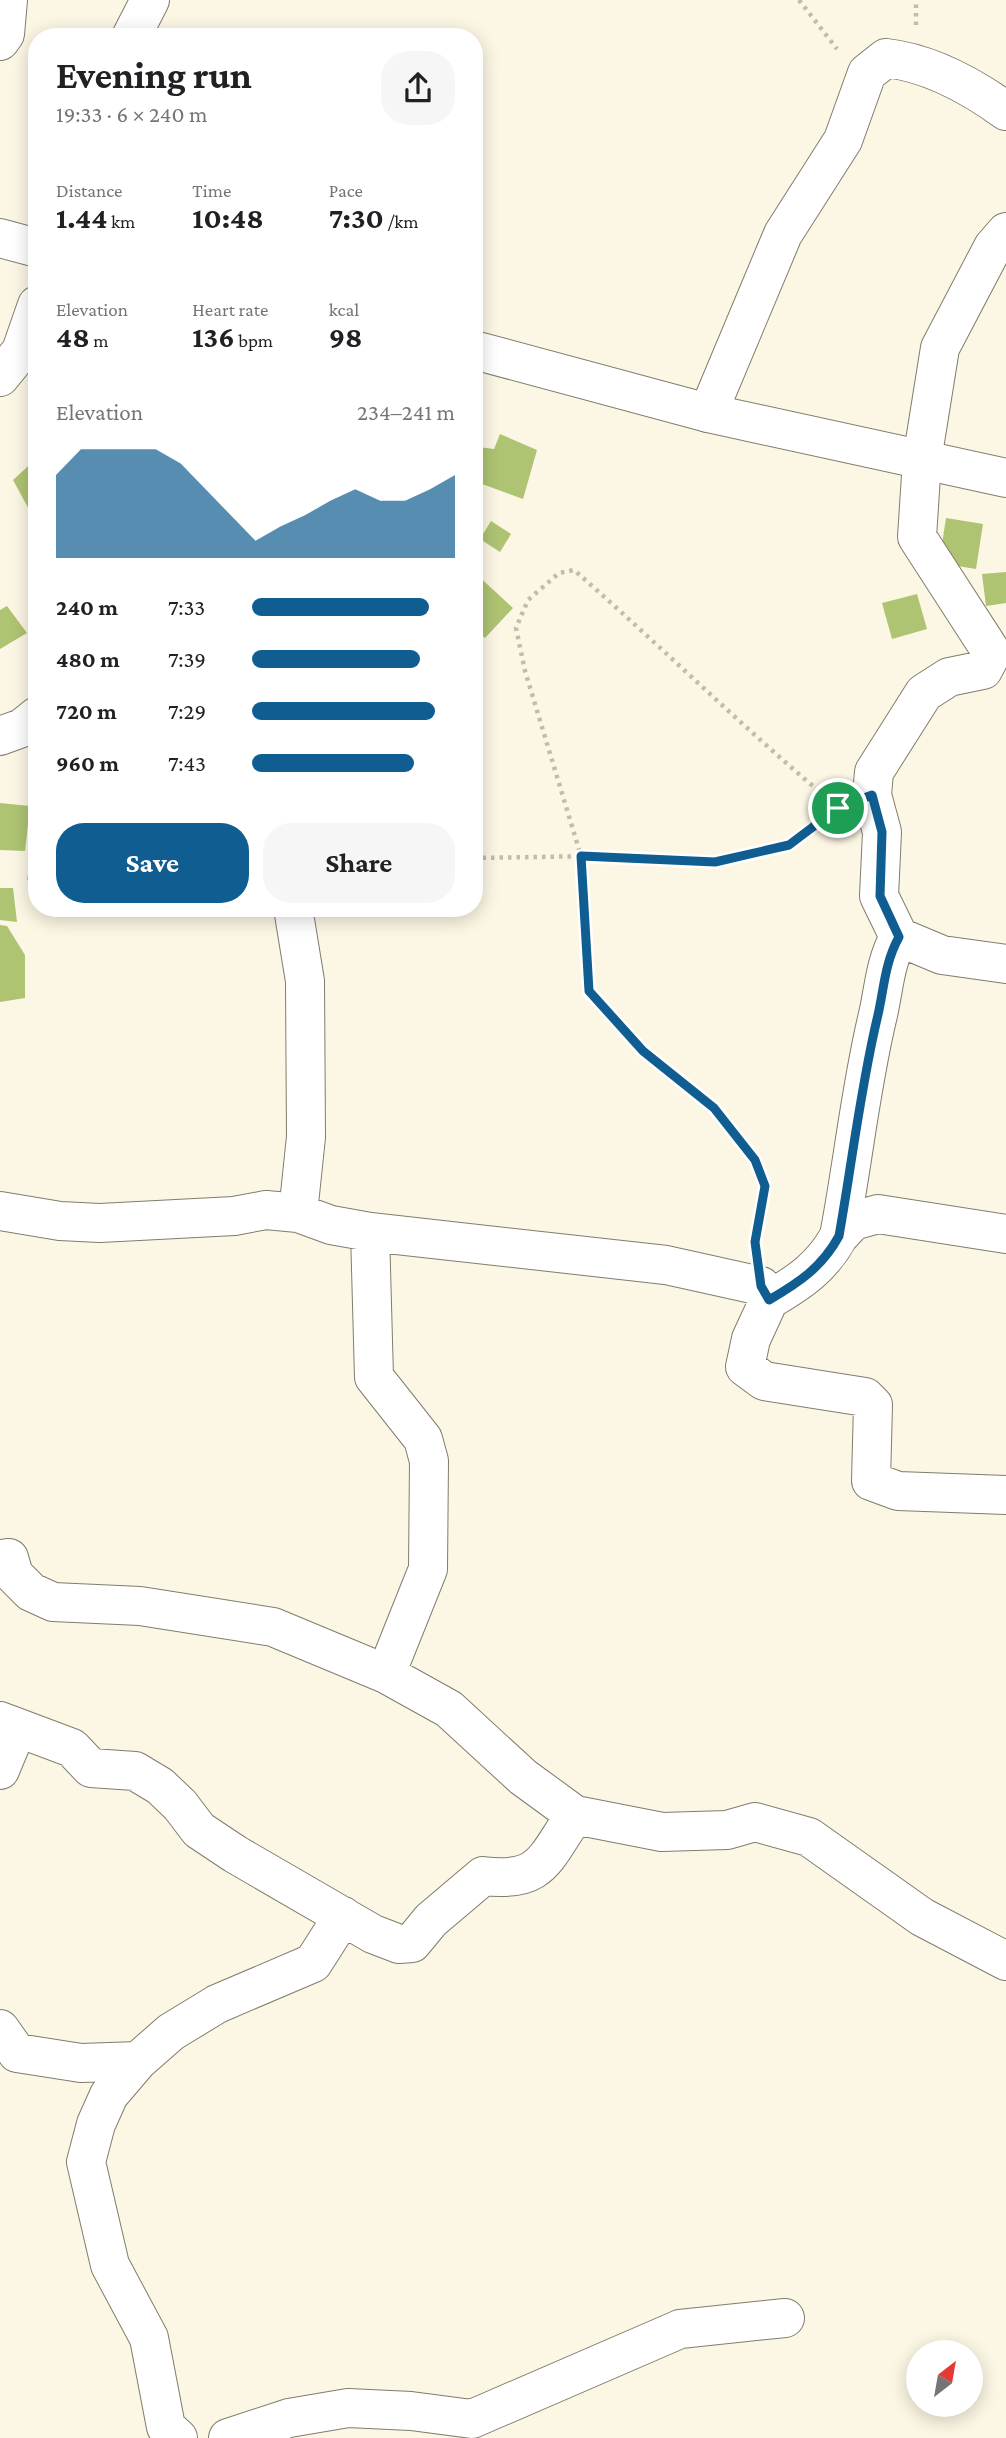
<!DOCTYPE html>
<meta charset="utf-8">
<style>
body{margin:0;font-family:"Crimson Pro",serif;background:#f6f6f6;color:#202124;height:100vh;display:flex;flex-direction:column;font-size:26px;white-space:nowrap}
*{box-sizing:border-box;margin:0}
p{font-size:23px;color:#757577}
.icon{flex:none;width:38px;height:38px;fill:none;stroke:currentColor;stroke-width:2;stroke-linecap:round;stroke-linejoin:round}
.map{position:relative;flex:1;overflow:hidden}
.details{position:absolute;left:28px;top:28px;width:455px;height:889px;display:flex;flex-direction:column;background:#fff;border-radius:28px;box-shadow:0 4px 18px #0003}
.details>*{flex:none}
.needle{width:46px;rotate:31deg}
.fabs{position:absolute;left:906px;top:2340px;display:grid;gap:14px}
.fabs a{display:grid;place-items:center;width:77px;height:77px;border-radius:50%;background:#fff;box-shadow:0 4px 18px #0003;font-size:35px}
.pin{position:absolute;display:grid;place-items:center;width:60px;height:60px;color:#fff;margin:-30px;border:4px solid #fff;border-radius:50%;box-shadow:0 2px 7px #0007}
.round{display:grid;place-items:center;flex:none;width:74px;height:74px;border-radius:28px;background:#f6f6f6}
.head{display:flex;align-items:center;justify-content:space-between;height:119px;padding:0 28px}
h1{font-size:38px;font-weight:700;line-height:52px}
.figures{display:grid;grid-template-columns:repeat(3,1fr);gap:10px;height:119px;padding:7px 28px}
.figures div{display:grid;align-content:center}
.figures b{font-size:30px;font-weight:700}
.figures small{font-size:19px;font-weight:400}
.figures p{font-size:19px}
.chart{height:196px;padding:14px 28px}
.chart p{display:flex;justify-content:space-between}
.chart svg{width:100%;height:126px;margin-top:7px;fill:#105e91;opacity:.7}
.action{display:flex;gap:14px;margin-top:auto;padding:14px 28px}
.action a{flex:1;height:80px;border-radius:28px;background:#105e91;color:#fff;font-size:28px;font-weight:700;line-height:80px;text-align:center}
.action a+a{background:#f6f6f6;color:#202124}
ul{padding:0 28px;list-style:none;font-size:23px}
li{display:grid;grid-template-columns:112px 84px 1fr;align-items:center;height:52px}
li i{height:18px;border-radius:9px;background:#105e91}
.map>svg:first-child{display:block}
</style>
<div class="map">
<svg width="1006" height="2438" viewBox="0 0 1006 2438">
<rect width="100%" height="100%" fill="#fcf6e4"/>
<!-- building -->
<path fill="#aec472" d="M500,434L537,450L523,499L474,481L478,447L494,449Z
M37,458V524L13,480Z
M946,518L983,524L976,569L939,563Z
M491,521L511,534L500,552L480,539Z
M474,572L513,608L485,638L474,628Z
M1006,572V603L986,606L982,574Z
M917,594L927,629L892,639L882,603Z
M7,606L27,633L0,649V610Z
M0,803L30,806L25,851L0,850Z
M34,836L37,837V881L27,880Z
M0,888H13L17,922L0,920Z
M0,925L7,926L25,955V998L0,1002Z"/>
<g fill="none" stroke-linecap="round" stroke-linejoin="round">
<!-- minor casing -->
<g stroke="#817c6c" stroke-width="40">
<path id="minor" d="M131,37L150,0
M0,41L5,34L8,0
M0,377L21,351L37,305
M708,413L783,234L843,140L867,73L886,58C930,63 970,85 1006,111
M0,736L22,728L37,716
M293,908L305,981L306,1137L298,1213
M899,937L942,955L1006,964
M0,1211L60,1221L100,1223L234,1216L266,1210L298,1213L331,1225L370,1232L666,1265L761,1286L769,1300L751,1339L745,1367L764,1381L865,1397L873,1405L871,1481L898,1491L1006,1495
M370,1232L374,1377L423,1439L429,1461L428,1569L386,1674
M839,1236L853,1221L878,1214L1006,1234
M769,1300C800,1282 822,1267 839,1236C853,1163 860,1091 877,1019C884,991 884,964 899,937L879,896L882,832L872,795L874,772L924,693L949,677L983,670L992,653L917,537L922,460L940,348L993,247L1006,232
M0,1559L9,1558L14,1575L31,1592L53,1602L140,1606L273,1627L386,1674L449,1709L523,1777L575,1815L662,1832L727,1830L755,1822L809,1837L922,1917L1006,1961
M0,1721L72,1748L91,1768L135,1771L160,1786L180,1805L199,1830L235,1854L373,1934L399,1944L412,1943L431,1920L483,1876C543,1883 544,1859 575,1815
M0,1770L17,1729
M0,2029L17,2053L81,2063L138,2061
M178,2438L166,2427L149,2338L110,2265L86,2162L96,2124L109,2095L138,2061L171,2032L217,2004L313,1963L343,1916
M228,2438L289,2418L348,2408L411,2411L472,2419L680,2329L785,2318"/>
</g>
<!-- tertiary casing -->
<g stroke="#817c6c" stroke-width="40">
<path id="tertiary" d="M0,238L37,248
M474,350L708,413L1006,478"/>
</g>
<!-- path -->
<path stroke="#c1bcad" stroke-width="4.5" stroke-dasharray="3.5 5" stroke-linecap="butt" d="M799,0L837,49
M916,25V0
M474,858L595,856L715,862L789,845L835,810
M756,1247L765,1186L755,1160L714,1108L643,1051L589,991L581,856L525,671L516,628L528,600L559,573L574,570C662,647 744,729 833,803"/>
<!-- minor -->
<use href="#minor" stroke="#fff" stroke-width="38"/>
<!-- tertiary -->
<use href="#tertiary" stroke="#fff" stroke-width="38"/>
</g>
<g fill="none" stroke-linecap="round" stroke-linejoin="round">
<!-- route casing -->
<g stroke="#fff" stroke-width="14">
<path id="route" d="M872,795L882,832L880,896L899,937C884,964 884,991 877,1019C860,1091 852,1163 839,1236C822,1267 800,1282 769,1300L761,1286L755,1242L765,1186L755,1160L714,1108L643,1051L589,991L581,856L715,862L789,845L838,808Z"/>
</g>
<!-- route -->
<use href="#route" stroke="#105e91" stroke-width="9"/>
</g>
</svg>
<div class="fabs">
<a><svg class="needle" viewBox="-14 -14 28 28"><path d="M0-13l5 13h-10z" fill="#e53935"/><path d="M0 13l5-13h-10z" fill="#757577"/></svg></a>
</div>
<div class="pin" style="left:838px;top:808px;background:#1e9e55"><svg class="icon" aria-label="arrive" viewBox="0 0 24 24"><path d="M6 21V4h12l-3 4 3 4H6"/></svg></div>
<section class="details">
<div class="head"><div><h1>Evening run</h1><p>19:33 · 6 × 240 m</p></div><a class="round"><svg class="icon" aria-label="share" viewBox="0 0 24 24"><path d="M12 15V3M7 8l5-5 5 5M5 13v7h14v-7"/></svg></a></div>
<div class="figures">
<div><p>Distance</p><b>1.44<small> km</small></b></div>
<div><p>Time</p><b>10:48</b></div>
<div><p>Pace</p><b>7:30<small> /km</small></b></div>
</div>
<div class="figures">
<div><p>Elevation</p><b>48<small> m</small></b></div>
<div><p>Heart rate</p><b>136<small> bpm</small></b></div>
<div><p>kcal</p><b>98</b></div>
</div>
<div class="chart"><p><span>Elevation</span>234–241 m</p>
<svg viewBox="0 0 160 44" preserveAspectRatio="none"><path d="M0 44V15L10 6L20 6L30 6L40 6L50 11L60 20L70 29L80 38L90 33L100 29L110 24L120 20L130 24L140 24L150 20L160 15V44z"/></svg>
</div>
<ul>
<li><b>240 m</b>7:33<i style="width:87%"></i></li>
<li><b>480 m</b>7:39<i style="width:83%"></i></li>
<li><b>720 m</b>7:29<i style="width:90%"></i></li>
<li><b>960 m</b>7:43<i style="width:80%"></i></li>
</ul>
<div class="action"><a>Save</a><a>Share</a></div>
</section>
</div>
